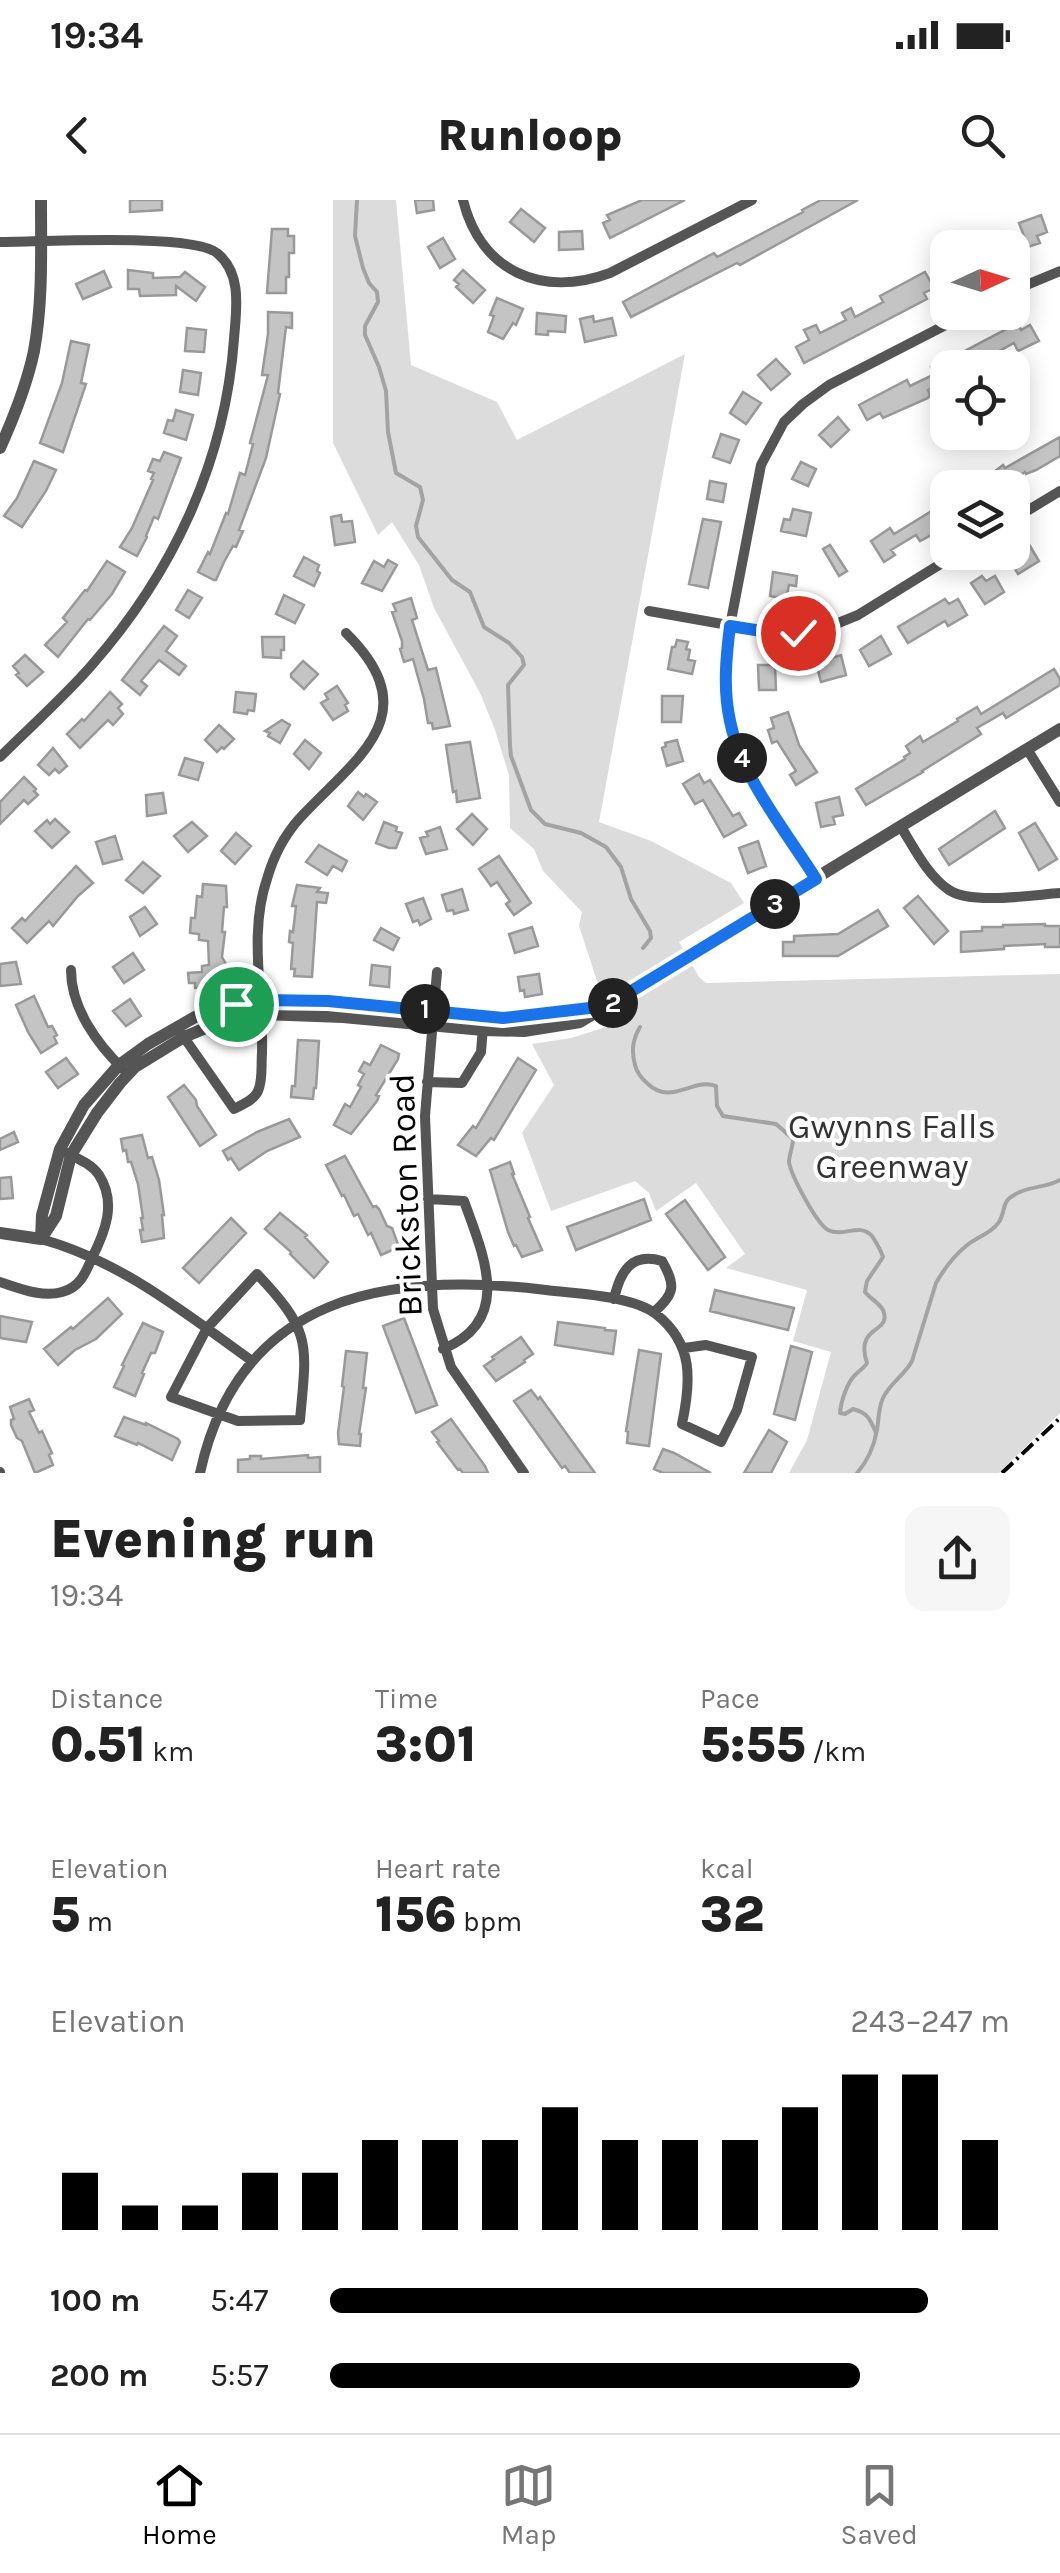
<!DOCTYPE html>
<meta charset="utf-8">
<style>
body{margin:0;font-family:Karla,sans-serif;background:#f6f6f6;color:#222;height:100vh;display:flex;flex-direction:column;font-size:38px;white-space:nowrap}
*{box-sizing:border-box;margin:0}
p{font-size:32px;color:#767676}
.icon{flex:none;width:55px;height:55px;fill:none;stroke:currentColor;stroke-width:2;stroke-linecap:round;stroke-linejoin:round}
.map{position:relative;height:1273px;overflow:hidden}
.panel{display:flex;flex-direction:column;background:#fff;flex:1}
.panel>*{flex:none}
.needle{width:65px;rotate:86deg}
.controls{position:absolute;left:930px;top:30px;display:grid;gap:20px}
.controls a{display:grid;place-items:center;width:100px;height:100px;border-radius:20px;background:#fff;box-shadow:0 5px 25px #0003;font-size:50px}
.pin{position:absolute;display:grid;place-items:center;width:85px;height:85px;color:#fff;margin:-42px;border:5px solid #fff;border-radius:50%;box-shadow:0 2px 10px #0007}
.km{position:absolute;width:50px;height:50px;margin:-25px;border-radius:50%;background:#222;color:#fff;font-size:28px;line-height:50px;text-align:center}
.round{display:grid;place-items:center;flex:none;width:105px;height:105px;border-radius:20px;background:#f6f6f6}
.head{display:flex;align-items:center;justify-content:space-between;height:170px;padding:0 50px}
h1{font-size:55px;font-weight:800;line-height:75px}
.figures{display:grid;grid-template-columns:repeat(3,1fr);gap:15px;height:170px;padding:10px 50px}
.figures div{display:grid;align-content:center}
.figures b{font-size:50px;font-weight:800}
.figures small{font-size:28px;font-weight:400}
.figures p{font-size:28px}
.chart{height:280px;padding:20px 50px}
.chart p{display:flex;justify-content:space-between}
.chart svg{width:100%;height:180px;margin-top:10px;stroke:#000;stroke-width:6}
ul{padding:0 50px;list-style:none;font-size:32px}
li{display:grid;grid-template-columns:160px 120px 1fr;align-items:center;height:75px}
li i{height:25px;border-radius:12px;background:#000}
.status{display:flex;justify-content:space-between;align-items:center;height:70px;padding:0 50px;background:#fff;direction:ltr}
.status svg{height:28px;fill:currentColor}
header{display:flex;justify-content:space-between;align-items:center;height:130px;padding:0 50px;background:#fff;font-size:45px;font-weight:800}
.menu{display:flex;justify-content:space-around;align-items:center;height:140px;border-top:2px solid #e0e0e0;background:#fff;font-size:28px;color:#767676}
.menu a{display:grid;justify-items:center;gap:5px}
.menu .on{color:#000}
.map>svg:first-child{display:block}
</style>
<div class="status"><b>19:34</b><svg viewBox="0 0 49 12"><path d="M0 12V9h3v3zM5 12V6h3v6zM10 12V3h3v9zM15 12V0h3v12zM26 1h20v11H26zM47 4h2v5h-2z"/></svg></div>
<header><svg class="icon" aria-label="back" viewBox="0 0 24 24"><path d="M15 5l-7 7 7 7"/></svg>Runloop<svg class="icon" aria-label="search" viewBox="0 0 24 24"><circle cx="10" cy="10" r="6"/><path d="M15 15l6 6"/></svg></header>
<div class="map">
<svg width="1060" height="1273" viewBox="0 0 1060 1273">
<rect width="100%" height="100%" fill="#fff"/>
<!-- green -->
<path fill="#dcdcdc" d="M333,0H396L411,165L497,202L517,240L685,154L599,622L651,641L731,683L744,703L679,742L699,777L706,783L1060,774V1213L999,1273H789L807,1240L831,1152L793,1141L807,1090L726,1068L745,1054L696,983L656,1011L649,993L635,981L551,1011L522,933L554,885L532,844L571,838L606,827L597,781L579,726L582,712L543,671L534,649L510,628L509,575L494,527L480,493L434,408L419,365L392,322L378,335L333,243Z"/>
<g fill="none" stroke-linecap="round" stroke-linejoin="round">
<!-- stream -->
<path stroke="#a3a3a3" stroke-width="4" d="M357,0L355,36L363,68L369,83L377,92L378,102L365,126V135L379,167L386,191L388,232L396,273L420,287L423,300L416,326L418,337L452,380L470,392L484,427L509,443L522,457L524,465L508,485L510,546L511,556L531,610L545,624L581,633L606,647L621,667L631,699L650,731L651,738L643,748
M640,827C633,839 631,850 635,865C637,873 642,879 648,884C671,906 694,877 716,886L717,906L723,916L776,924L793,939C793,947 789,955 789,962C791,975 816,1023 828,1030C844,1038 859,1022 872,1036C877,1044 880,1048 883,1057L867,1081L865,1092C870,1098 879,1103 883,1110C893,1134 854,1124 867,1163C864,1168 859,1171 855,1175C847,1183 841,1201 840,1213L845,1214L853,1209C868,1213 870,1219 876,1233
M857,1273C868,1261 874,1246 877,1230C879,1219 878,1209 883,1198C890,1183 904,1176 912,1161L936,1083C944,1069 954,1056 966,1046C977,1037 992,1033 999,1022C1006,1011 1001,1002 1014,995C1028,986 1046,988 1060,980"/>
</g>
<!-- building -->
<path fill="#c4c4c4" stroke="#999" stroke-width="2.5" d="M130,0H162V10L130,12Z
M415,0H433L434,10L417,13Z
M642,0H685L610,38L603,23L610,20L607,15Z
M821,0H858L740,65L737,63L631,117L623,102L714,53L717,57L803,12L802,10Z
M521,9L545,28L534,42L510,22Z
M1041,15L1047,32L1037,36L1040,43L1028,47L1019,23Z
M272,29H288V36H294V53H289V77H286V93H267Z
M582,31L583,49L559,50V32Z
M443,38L455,59L440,68L428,47Z
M128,70L153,73V78L180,77L185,72L205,87L196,101L176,86V95L140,96L139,89H128Z
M463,70L485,90L473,103L456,87L459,84L454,80Z
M104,71L111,87L83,99L76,84Z
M925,72L934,88L924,93L927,99L804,163L796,147L809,140L804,130L816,125L820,133L846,120L842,113L851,108L855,117L883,102L880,96Z
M497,98L523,109L516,125L513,123L503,139L488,132L494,116L490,115Z
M268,112L292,113V128L286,127L278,193L280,194L266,258L239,330L243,331L236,347L233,346L224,362L216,380H214L198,372L208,352L210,354L226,313L228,314L240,273L245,275L253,244L250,243L268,175H262L268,134Z
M537,113L566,116L565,132L548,131V135L536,134Z
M593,116L594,122L612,118L616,135L585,142L580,119Z
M1018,123L1021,130L1030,125L1039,141L1018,151L1014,143L968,168H948V180L928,190L930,195L928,198L883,218L880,213L867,220L859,205L907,180L910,186L935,174L931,167L942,160L954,154L955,156Z
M187,128L206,130L204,152L185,151Z
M71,141L89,145L81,183L86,184L63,252L40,243L62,183Z
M776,159L790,174L771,190L758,175Z
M183,170L201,173L198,195L180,192Z
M743,192L761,203L746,224L730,213Z
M176,210L193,215L186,240L164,233L168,220L173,221Z
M838,217L849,230L831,247L819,235Z
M721,234L739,240L730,263L713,257Z
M1060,237V256L1036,270L1026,274L1025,272L1001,288H973L1003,265L1005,268Z
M164,252L181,258L158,319L154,317L146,336L147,337L137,356L120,347L132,328L153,280L151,279L154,273L148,271L153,259L160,261Z
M34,261L56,270L46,291L22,327L4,316L17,298Z
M801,262L816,269L808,286L792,279Z
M710,281L726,284L723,302L707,299Z
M948,301V326L920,341L916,335L891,350L895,355L884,362L871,341L890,328L894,334Z
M793,309L811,313L806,336L781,331L784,319L790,320Z
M341,315L342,322L352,321L355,342L335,345L331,317Z
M703,319L721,322L708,388L689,384Z
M830,345L847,371L839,376L823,349Z
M1030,346L1039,361L1018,374L1009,359Z
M304,357L319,365L317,371L320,373L314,386L294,376Z
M388,360L397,365L382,391L362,383L374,361L384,367Z
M107,361L125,372L112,394L90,420L88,419L58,457L45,445L67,422L63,418L85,390L87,391Z
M773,372L797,376L796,386L789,385L786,399L770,396Z
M982,376L986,381L995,376L1004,392L985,404L971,383Z
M188,390L202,398L189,418L176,410Z
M284,395L304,405L295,423L276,414Z
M411,398L417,418L412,420L428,470L436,468L450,526L433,529L432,523H428L424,499L413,459L404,462L400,449L402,448V441L392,412L396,411L393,404Z
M945,399L949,404L958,399L967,415L948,426L945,421L908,443L898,427Z
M164,426L177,436L166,451L186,466L179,475L159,460L141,481L147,486L140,495L122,480Z
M881,436L891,454L869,466L860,450Z
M262,437H284V450H281V458L263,457Z
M677,440L688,442L686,449L690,450L688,460L695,461L692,474L668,469L672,447H675Z
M25,455L43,472L27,486L16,475L19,473L13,466Z
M841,455L846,475L821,482L816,463Z
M303,461L318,474L304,489L291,477V474Z
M758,465H775L776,490H759Z
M1054,469L1060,479V485L1006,518L1003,513L977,528L981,534L922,571L923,572L866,605L856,589L905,559L904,557L910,553L906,546L920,536L923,542L958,521L957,519L977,507L981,514Z
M337,486L348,503L345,505L348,511L333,520L321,503L328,499L325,494Z
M110,492L122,504L118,508L123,514L113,525L108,520L80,548L67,534L82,519L84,521Z
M236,492L256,494L254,511L248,510L247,514L234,512Z
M662,496H683L681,522H662Z
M788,512L799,545L817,572L796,585L790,575L796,571L777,541L772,543L768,530L774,528L771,518Z
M282,520L290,525L280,543L268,536L270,533L265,531Z
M219,525L234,539L224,549L222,547L217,552L205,540Z
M305,540L321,553L309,569L294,554Z
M677,540L683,561L667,566L662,548L666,546L665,543Z
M470,542L480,598L457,602L456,591L453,592L446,545Z
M53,548L67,566L59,573L55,569L49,575L38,565Z
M185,558L203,563L198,580L179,575Z
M699,574L704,583L710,580L733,616L739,613L746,625L724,637L703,600L695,604L683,584Z
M24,577L36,589L34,591L38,595L28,604L24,600L0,624V602Z
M358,592L364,597L366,594L377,602L363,620L348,606Z
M163,593L166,613L147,616L146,595Z
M839,597L843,615L833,617L835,624L821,627L816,603Z
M995,611L1005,628L949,665L939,649Z
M472,614L487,629L473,645L457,629Z
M55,619L69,632L52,648L35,631L47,620L50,624Z
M192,622L207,636L188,652L174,636Z
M384,622L397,627L396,631L402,633L396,648H389L376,643Z
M1035,623L1057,659L1039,670L1019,633Z
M440,627L447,649L426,654L420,638L428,636L426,632Z
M236,633L251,646L235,664L221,651Z
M115,636L122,659L103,664L96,642Z
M758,641L766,666L748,673L739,648Z
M319,645L347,661L342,671L333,666L327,675L306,662Z
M499,656L531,703L514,715L506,704L510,701L497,682L491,686L479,669Z
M143,662L160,676L143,693L126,680Z
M76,666L93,683L78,696L53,726L49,721L27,743L12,728L22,718L25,721Z
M203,684L226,686L227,707H224L222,732H225L222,757L226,764V775H224V786L195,788V783H189L188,773L202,772V766L209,765L208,741L199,740V734L190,733L191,718H195L197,696L202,697Z
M297,685L320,688L317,692L328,693L326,703L317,702L312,777L294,776L295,769H291L293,743L289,742L290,731L293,732L296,706H292Z
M462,689L468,710L454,714L453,710L447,711L442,695Z
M918,696L948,731L934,744L904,708Z
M423,698L431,719L420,725L418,720L413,722L406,704Z
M145,707L157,724L140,736L130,717Z
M878,710L888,726L838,756H783V742H794V736L838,734Z
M1045,724V726H1060V747H1045V744L1004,746V749L961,752V732L982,731V727H1003V725Z
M532,727L538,746L515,753L509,734Z
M381,728L399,738L393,750L374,740Z
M133,753L144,770L124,783L113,767Z
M16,762L21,784L0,786V764Z
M372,765L390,767L389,787L370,785Z
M539,774L542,794L525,797L524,790L520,791L518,777Z
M34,796L48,827L52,826L57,835L54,837L57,843L41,853L28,832L16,805Z
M130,799L141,816L126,826L113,811Z
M298,840L319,841L316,888H314L313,899L291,897L292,886H295Z
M381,845L399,854L398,859L376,895L379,896L377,901L351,934L334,925L345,904L350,907L361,887L358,885L364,874L359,871L364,862L370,865Z
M66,858L78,874L58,888L46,872Z
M518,858L536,870L494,940L491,938L476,956L458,945L473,926L476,928Z
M184,885L196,900L197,906L216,935L200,946L168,897Z
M289,919L300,937L267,951L239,970L231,958L228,960L223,951L257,932Z
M14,932L18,942L0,950V939Z
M142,935L148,958L152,957L159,980L164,1015H162L164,1038L142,1042L140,1030H143L141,1018H143L138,984L131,962H128L126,950L123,951L121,939Z
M345,956L373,1007L376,1006L379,1009L387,1026L392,1028L399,1047L381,1055L371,1033L368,1035L358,1014L354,1016L344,995L342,996L326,965Z
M510,962L514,974H512L530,1017L528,1018L542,1050L522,1057L516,1045L514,1046L508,1032L490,970Z
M11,977L13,998L0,999V978Z
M644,999L651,1020L576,1050L567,1027Z
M685,1000L725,1057L708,1070L666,1014Z
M280,1013L307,1035L305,1037L328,1062L314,1078L290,1054L291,1052L265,1029Z
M231,1018L246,1033L199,1083L183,1068Z
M715,1090L794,1108L788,1130L710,1111Z
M108,1098L122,1114L96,1139L75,1150L58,1165L44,1149L71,1127L73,1129Z
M0,1116L32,1122L26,1142L0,1138Z
M404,1118L437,1205L416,1213L383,1126Z
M558,1122L605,1128V1130L616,1131L613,1154L555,1145Z
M143,1123L163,1132L155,1153H151L142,1173L144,1174L135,1196L114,1187L124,1166L122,1165Z
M521,1137L533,1154L524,1160L525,1162L496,1181L484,1166L494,1159L492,1157Z
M791,1146L812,1152L795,1220L774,1214Z
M639,1150L661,1154L649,1246L627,1243L628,1232L626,1231Z
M346,1151L367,1153L363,1188H366L359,1234H361L360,1246L339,1244L338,1233L344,1187L342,1186Z
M531,1190L538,1199L540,1197L595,1273H570L565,1266L562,1268L514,1201Z
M29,1199L34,1210L29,1212L39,1233L42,1231L52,1253L49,1255L53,1265L35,1273L22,1241L17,1238L11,1225V1220L14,1219L10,1207Z
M124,1217L146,1225V1223L178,1239L180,1242L172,1260L138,1243L137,1245L115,1236Z
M451,1219L485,1266L488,1273H463L460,1269L458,1270L437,1242L439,1241L432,1232Z
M769,1230L787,1242L771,1273H744Z
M663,1249L674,1253L711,1273H663L654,1269Z
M308,1255V1258L320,1257V1273H238V1260L250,1259V1256H261V1259Z"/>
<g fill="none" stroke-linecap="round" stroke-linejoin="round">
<!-- minor -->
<path stroke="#555" stroke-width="10" d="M463,0C481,72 542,98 610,73L752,0
M0,42C40,42 193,33 217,53C243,74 236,111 234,139C225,263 172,374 91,466C63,498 30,527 0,557
M1012,91L1060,71
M1012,320L1060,291
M649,411L773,433L821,430L858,415L960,352
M1027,549L1060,602
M901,627C914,648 928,676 949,690C972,705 1032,695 1060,693
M816,679L756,584L739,552L730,523L726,497L725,466L730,426L761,265L784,222L803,204L829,185L971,112
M71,770C71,808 97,844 124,870
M437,772L425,916L433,1109L451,1167L524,1273
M181,833L234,909C243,904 254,900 258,891C263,880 261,865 262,853C264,795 248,735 267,679C273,658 284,636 299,619C354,559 430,516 346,433
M427,882L462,883L481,852L483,827
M428,999L464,1001C483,1054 514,1120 443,1149
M41,1039C121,1061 185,1113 252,1161
M257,1074C312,1132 307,1143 300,1220L238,1221L171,1197L207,1128Z
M0,1082C19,1088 42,1098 62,1092C80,1087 85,1074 92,1058C105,1032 117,1003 99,975C92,964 78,959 67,953
M614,1099C620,1072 631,1052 662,1061C676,1085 675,1094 654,1112
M0,1272V1273
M200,1273C239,1094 388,1071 546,1090C576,1094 631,1095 656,1114C694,1144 691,1181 682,1224L721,1242L737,1210L752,1157L706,1145L684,1148"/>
<!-- tertiary -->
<path stroke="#555" stroke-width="12" d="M0,248C14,217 27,184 34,151C43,101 41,50 41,0
M0,1033L41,1039
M41,1039L56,1016L71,955L97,913L120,883L135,867L184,837L223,821L262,814L343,817L483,830L524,831L580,822L1060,529
M41,1039L42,1015L60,949L84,905L119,865L148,844L195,817L236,804L262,800L328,801L503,817L604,806"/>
<!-- rail -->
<path stroke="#000" stroke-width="4" stroke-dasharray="15 5 2.5 5" stroke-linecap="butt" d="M1002,1273L1060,1218"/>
</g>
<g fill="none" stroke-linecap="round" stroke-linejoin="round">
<!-- route casing -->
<g stroke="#fff" stroke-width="20">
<path id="route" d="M236,804L262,800L328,801L503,818L607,806L816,679C786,631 741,577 730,521C723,489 726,458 730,426L774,433H798"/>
</g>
<!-- route -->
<use href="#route" stroke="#1a73e8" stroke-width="12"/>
</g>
<g text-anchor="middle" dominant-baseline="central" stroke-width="8" stroke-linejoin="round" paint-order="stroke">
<!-- park labels -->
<g font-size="35" fill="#333" stroke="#fff">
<text x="892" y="926">Gwynns Falls<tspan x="892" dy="40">Greenway</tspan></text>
</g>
<!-- street labels -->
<g font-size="35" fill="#000" stroke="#fff">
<text transform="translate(406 995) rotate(-92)">Brickston Road</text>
</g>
</g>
</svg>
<div class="controls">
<a><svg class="needle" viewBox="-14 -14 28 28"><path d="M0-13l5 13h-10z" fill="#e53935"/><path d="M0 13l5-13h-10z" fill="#767676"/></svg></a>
<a><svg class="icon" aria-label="locate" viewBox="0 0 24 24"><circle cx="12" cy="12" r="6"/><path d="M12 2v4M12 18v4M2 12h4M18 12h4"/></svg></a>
<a><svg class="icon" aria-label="layers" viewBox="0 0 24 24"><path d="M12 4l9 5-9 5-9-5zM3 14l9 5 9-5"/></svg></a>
</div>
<div class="pin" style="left:236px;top:804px;background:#1e9e55"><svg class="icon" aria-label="arrive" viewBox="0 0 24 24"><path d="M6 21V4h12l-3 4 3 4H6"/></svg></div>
<div class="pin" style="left:798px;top:433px;background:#d93025"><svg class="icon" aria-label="check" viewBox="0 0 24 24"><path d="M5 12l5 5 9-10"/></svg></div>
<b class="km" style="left:425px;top:809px">1</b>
<b class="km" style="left:613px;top:803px">2</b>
<b class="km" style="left:775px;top:704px">3</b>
<b class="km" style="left:742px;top:558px">4</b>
</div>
<section class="panel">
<div class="head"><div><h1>Evening run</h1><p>19:34</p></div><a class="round"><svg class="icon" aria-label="share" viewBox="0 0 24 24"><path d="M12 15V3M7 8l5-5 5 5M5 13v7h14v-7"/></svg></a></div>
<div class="figures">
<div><p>Distance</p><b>0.51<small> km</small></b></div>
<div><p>Time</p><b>3:01</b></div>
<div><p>Pace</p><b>5:55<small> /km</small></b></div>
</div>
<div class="figures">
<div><p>Elevation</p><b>5<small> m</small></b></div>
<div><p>Heart rate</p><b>156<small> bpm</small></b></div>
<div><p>kcal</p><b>32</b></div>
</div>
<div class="chart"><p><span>Elevation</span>243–247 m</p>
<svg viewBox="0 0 160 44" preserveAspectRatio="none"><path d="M5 44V30M15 44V38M25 44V38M35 44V30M45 44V30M55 44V22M65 44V22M75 44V22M85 44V14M95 44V22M105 44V22M115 44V22M125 44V14M135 44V6M145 44V6M155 44V22"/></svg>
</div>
<ul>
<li><b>100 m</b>5:47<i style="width:88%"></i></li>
<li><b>200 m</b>5:57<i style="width:78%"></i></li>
</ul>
</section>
<nav class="menu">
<a class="on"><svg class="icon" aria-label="home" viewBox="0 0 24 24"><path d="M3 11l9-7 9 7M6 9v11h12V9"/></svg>Home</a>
<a><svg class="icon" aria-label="map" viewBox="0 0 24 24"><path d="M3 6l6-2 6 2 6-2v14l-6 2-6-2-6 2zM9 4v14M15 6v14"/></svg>Map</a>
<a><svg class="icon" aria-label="saved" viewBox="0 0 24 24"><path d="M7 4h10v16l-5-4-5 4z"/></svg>Saved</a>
</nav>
